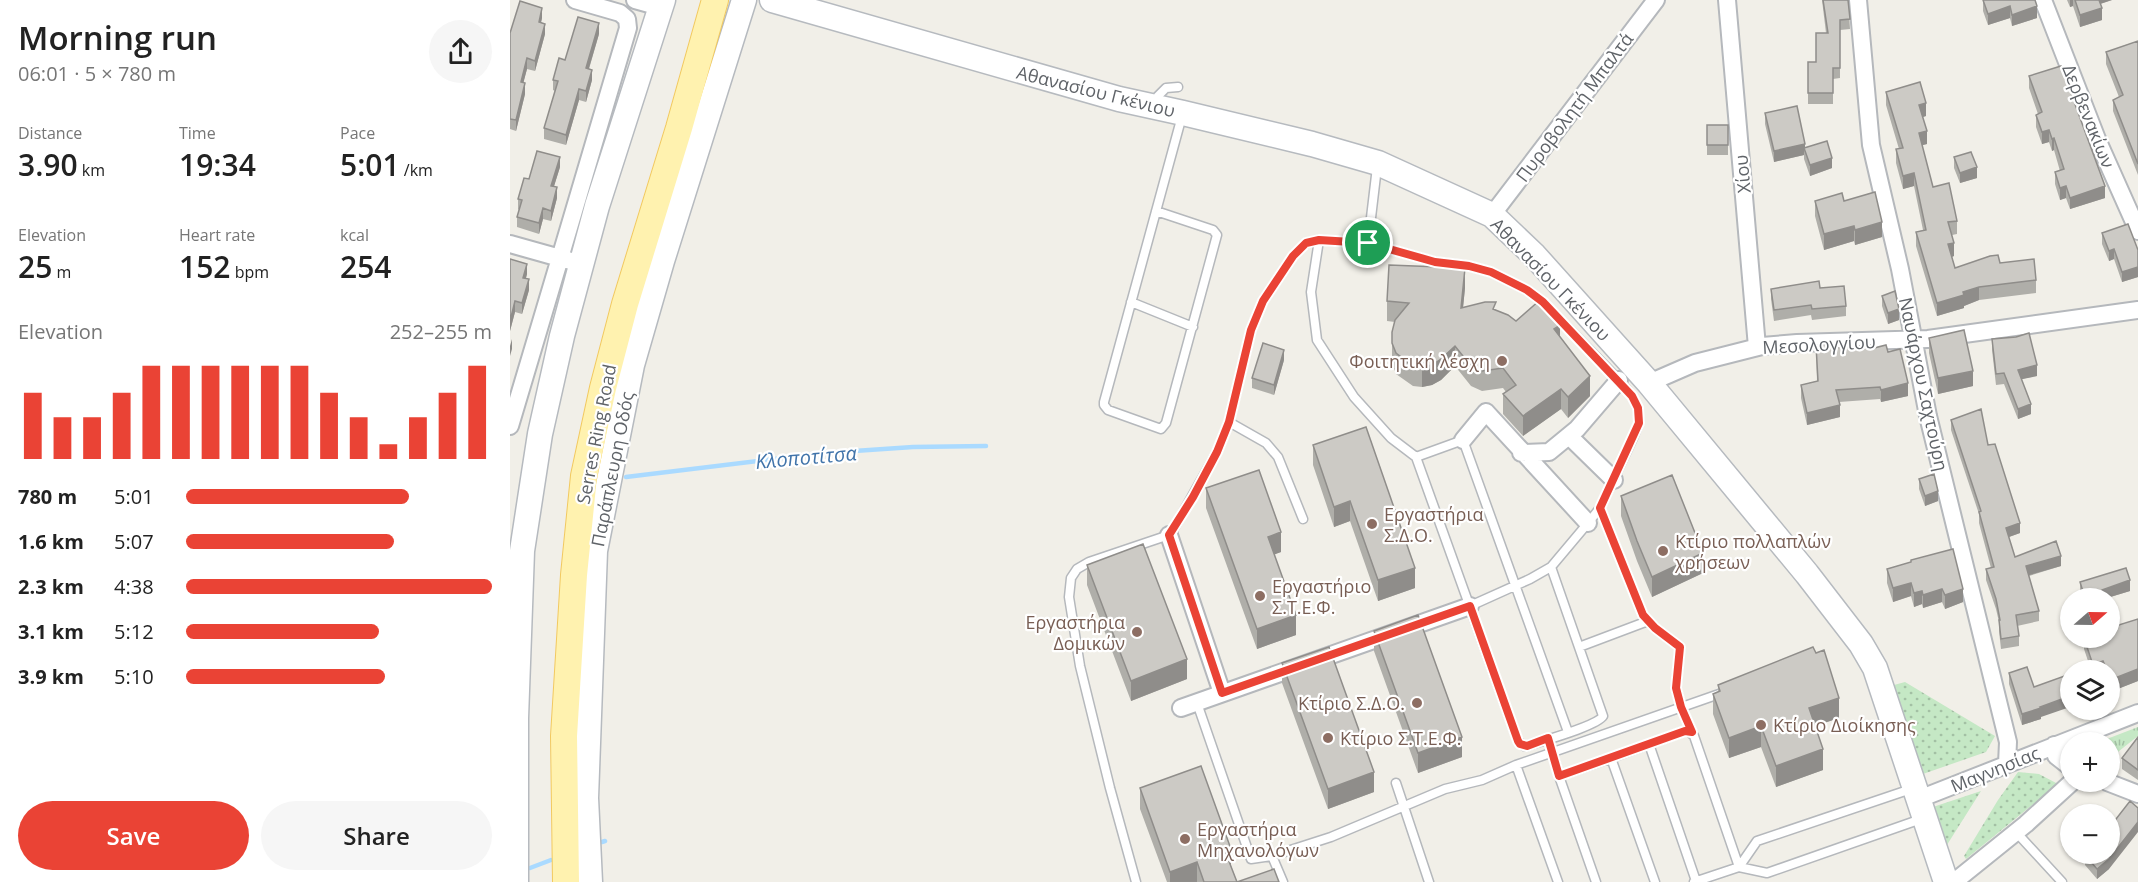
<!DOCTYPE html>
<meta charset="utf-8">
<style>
body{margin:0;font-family:"Open Sans",sans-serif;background:#f6f6f6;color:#222;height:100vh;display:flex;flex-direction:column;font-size:22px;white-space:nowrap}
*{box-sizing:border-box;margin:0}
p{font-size:20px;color:#767676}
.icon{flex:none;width:33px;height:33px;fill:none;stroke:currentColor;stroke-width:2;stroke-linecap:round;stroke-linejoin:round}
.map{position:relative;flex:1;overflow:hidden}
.sheet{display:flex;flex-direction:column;background:#fff;width:510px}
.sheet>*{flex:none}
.needle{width:39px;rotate:70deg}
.fabs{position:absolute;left:1550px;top:588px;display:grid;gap:12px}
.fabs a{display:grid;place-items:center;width:60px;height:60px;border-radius:50%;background:#fff;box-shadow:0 2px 4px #0004;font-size:30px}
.pin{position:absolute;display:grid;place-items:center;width:51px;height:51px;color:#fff;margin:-26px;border:3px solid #fff;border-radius:50%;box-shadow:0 2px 6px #0007}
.round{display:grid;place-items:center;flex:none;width:63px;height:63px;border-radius:32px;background:#f6f6f6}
.summary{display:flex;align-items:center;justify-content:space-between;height:102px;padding:0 18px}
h1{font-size:33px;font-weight:600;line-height:45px}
.figures{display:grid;grid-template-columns:repeat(3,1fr);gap:9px;height:102px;padding:6px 18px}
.figures div{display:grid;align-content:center}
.figures b{font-size:30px;font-weight:600}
.figures small{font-size:16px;font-weight:400}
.figures p{font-size:16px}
.chart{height:168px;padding:12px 18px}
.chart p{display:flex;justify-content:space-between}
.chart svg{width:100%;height:108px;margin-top:6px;stroke:#ea4335;stroke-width:6}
.cta{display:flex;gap:12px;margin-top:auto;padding:12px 18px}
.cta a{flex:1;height:69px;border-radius:36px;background:#ea4335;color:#fff;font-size:24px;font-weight:600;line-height:69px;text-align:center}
.cta a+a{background:#f6f6f6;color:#222}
ul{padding:0 18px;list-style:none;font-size:20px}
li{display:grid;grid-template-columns:96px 72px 1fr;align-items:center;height:45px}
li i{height:15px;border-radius:8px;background:#ea4335}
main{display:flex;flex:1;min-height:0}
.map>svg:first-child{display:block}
</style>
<main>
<section class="sheet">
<div class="summary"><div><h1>Morning run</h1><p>06:01 · 5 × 780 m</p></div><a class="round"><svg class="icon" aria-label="share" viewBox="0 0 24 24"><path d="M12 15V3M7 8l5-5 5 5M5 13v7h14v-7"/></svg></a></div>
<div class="figures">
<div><p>Distance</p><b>3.90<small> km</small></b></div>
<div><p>Time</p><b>19:34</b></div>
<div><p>Pace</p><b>5:01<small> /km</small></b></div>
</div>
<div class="figures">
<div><p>Elevation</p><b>25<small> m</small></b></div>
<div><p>Heart rate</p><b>152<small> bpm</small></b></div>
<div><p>kcal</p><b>254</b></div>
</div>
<div class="chart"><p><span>Elevation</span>252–255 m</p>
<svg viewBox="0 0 160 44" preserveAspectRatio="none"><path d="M5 44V17M15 44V27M25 44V27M35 44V17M45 44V6M55 44V6M65 44V6M75 44V6M85 44V6M95 44V6M105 44V17M115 44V27M125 44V38M135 44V27M145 44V17M155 44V6"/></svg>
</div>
<ul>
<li><b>780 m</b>5:01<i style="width:73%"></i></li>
<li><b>1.6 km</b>5:07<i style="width:68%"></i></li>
<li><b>2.3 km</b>4:38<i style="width:100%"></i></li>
<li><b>3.1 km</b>5:12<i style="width:63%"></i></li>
<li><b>3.9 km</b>5:10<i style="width:65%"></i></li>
</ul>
<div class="cta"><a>Save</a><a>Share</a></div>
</section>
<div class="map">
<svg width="1628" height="882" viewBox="0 0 1628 882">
<defs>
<pattern id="grass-tufts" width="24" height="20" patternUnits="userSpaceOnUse" patternTransform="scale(1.5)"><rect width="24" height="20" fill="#c5e8c5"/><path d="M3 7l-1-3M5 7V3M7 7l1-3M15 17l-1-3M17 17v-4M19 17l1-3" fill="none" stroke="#a3c0a4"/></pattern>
<pattern id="park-dots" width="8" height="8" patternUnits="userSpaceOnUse" patternTransform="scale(1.5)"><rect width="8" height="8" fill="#c5e8c5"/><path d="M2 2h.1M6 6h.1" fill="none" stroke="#a3c0a4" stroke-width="1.8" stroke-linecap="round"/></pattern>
</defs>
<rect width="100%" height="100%" fill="#f1efe8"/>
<!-- grass -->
<path fill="url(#grass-tufts)" d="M1628,727V736L1599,759V742H1589Z"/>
<!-- park -->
<path fill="url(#park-dots)" d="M1395,682L1485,736L1476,752L1413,774L1384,685Z
M1508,772L1529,774L1548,784L1456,859L1454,856L1488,800Z
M1471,791L1435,848L1423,807Z"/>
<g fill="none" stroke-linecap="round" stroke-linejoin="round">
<!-- stream -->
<path stroke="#aadaff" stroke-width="4.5" d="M116,477L315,453L403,447L476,446
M92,842L95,841
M20,868L41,860"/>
<!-- lane casing -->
<g stroke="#b5b8bc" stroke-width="11">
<path id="lane" d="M645,103L648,96L656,88L668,87
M646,211L703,230L707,235L656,423L651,429L598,410L594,405V402L672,116
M809,240L801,292L807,340L844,397L881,438L906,457
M858,243L925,262L959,266L981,272L1017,290L1033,302L1109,380L1122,396L1128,409L1129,423L1123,438L1090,508L1078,523L1041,567L1020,579L960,606
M621,302L683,327
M719,422L756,443L768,457L793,519
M1090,508L1133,615L1145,628L1170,647L1166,688L1171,707L1182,732
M1041,567L1093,716C1087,726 1032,741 1017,746H1014L1008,741L906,457L953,440L1058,732
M1069,647L1138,621
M687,703L741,859L762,856L821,837L935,789L972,780L1006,765L1048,882
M1041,747L1049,776
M1101,758L1139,744
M1006,765L1212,693
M886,783L919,882
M1506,832L1552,882
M762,856L773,882
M1229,867L1247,841L1404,788
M1186,881L1139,744L1175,731H1178L1184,736L1229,867
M626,882L600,788L570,666L559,597L561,578L567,569L579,562L659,535L663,530L707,452L719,422L741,330L753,301L783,256L796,243L809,240L858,243L867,167
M1086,882L1049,776L1101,758L1145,882
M1184,882L1229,867L1257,873L1414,818"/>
</g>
<!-- street casing -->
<g stroke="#b5b8bc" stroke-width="20">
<path id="street" d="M125,0L150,7
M1217,0L1247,347
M1348,0L1361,145L1390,269L1418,416L1498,742L1497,764
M1533,0L1587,139L1628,231
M982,215L1146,0
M0,244L50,258L118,28L117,19L110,13L65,0
M1139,383L1185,363L1252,346L1287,343L1418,339L1628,310
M0,426L50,258L61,261
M1059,436L1104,480
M953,440L976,412L1078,523
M1011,453L1039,452L1067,429L1109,380
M659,535L712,693
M671,708L960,606
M1544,745L1546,756L1560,767
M1597,782L1628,794
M1409,799L1628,713
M1444,882L1516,824L1562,782"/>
</g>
<!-- secondary casing -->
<g stroke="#b6babf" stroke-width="27">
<path id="secondary" d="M262,0L609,99L673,113L802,144L868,163L982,215L1024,255L1139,383L1297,574L1351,644L1365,668L1436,882
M6,882V718L12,551L30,434L52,336L87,206L153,0
M80,882L76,798L85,551L122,365L152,261L234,0"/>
</g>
<!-- primary casing -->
<g stroke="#f2c960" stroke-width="28">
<path id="primary" d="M56,882L54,736L64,575L74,476L93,388L115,304L169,128L205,0"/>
</g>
<!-- lane -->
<use href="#lane" stroke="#fff" stroke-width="8"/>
<!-- street -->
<use href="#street" stroke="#fff" stroke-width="16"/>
<!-- secondary -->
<use href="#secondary" stroke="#fff" stroke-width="24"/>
<!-- primary -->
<use href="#primary" stroke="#fff2af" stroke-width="26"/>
</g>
<!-- wall -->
<path fill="#afaea9" d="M1312,0H1338L1340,29L1330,30V78L1323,79V104H1298V62H1306L1316,33Z
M1473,0H1525L1527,18L1502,26L1500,18L1478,25L1473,11Z
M1557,0H1602L1590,4L1592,20L1570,27L1563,6L1560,7Z
M32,18L31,22L35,34L25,71L17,69L13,83L15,94L6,131L0,129V33Z
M89,34L79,69L82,80L76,102L69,100L56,145L34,139V128L45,91L43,90V80L55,60Z
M1628,41V175L1603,111V100L1609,97L1596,64V52Z
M1519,76L1595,198L1560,209L1556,198L1550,200L1545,184V172L1550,171L1544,150L1542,151L1539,142L1532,144L1526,127V115L1528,114L1519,88Z
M1376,92L1416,116L1413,117L1417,144L1412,145L1423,187L1447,221V234L1442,235L1444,256L1442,257L1445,268L1490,263L1526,280V293L1469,300L1454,306V308L1427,316L1406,246V232L1413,230L1404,186L1393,189L1386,163V149H1389L1376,105Z
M1255,113L1295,148L1322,168L1300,176L1294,159V155L1264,162L1255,124Z
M1197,125H1218V155H1197Z
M1444,157L1467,178L1450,183L1444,168Z
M50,167L44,186L47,198L41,221L33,219L29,234L7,227V217L9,210L8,209V199L19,179Z
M1305,201H1334L1372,237L1345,245L1344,241L1314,250L1305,216Z
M1592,233L1628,250V277L1612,282L1604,259L1599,261L1592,244Z
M0,259L17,274L16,278L19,290L12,314L5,312L0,331Z
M955,288L953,307L986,310L1006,321L1050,337L1080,396L1058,418L1051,409L1013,436L993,414V394L996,392L993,388L972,391L961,386L945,366L931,380L922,385L912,387L903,386L886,374L882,363V332L885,322L877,321V301Z
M1310,288L1336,306V316L1302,320L1301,315L1264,321L1261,299V289Z
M1372,296L1389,320L1378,324L1372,306Z
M1419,338L1463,386L1428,394L1419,353Z
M1482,339L1527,376L1511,379L1521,414L1508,419L1494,384L1486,385L1482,350Z
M1306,345L1324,348H1364L1378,352L1398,396L1371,402L1370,399L1329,402L1330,417L1297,425L1291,398V385L1307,381Z
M774,360L764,395L742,388V378Z
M1441,420L1478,445L1510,533L1499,537L1505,557L1551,566L1519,576L1529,611V621L1507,626L1509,636V646L1491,649L1489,631V622L1486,609L1476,580V569L1481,568L1469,523V514L1441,430Z
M803,445L905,588L868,601L840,521L824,527L803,465Z
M1409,479L1428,501L1415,506L1409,489Z
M696,488L771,552L764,554L786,635L747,649L696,508Z
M1111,496L1193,573L1142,597L1127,561L1111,516Z
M1401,560L1453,602L1435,609L1432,602L1413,608L1412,604L1404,607L1401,596L1383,602L1377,583V569L1401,562Z
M577,565L677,679L621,701L577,585Z
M1570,582L1620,591L1597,598H1572L1570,592Z
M1628,619V681L1600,692L1599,670H1581L1574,649V638Z
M864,631L952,757L908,773L864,651Z
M772,663L864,792L818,809L772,683Z
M1499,673L1531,717V719L1512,725L1499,684Z
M1208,685L1329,718L1305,726L1313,770L1266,787L1251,747L1219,758L1203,714V694L1208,692Z
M1628,737V780L1612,769V758Z
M630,788L721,866L727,882H657L630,809Z
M1575,855L1599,869L1587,879L1575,865Z"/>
<!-- shaded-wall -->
<path fill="#8f8d8a" d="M1560,0H1563V6L1560,7Z
M1587,0H1602L1587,5Z
M1500,6V18L1478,25V14Z
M1527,6V18L1502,26V15Z
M32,8V18L29,32V22Z
M1592,8V20L1570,27V15Z
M89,23V34L76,78V68Z
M35,24V34L25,71V61Z
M17,58V69L11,92V82Z
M82,70V80L76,102V91Z
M15,83V94L6,131V120Z
M69,89V100L56,145V135Z
M1416,103V116L1409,118V105Z
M1539,130V142L1532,144V132Z
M1417,131V144L1409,146V133Z
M1544,138V150L1542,151V139Z
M1295,144V152L1294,148V155L1264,162V151Z
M50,157V167L41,196V186Z
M1322,158V168L1300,176V165Z
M1467,167V178L1450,183V173Z
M1404,173V186L1393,189V176Z
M1556,186V198L1550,200V188Z
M1595,186V198L1560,209V198Z
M47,187V198L41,221V211Z
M33,208V219L29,234V223Z
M1372,222V237L1345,245V230Z
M1344,226V241L1314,250V234Z
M1444,243V256L1438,258V244Z
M1604,249V259L1599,261V251Z
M17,264V274L13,288V278Z
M1628,267V277L1612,282V272Z
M955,268V288L951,328V308Z
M19,279V290L12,314V303Z
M1469,287V300L1454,306V308L1427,316V303L1453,292Z
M5,301V312L0,331V321Z
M1389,309V320L1378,324V313Z
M1050,325V345L1044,329Z
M2,339V349L0,356V346Z
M945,346V366L931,380L922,385L912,387V367Z
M774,350V360L764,395V385Z
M1527,365V376L1508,380V370Z
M1463,371V386L1428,394V378Z
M1080,376V396L1058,418V397Z
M1398,383V396L1371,402V390Z
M1051,389V409L1013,436V416Z
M1521,404V414L1508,419V409Z
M1330,405V417L1297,425V413Z
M1428,491V501L1415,506V496Z
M840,501V521L824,527V507Z
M1510,523V533L1496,538V528Z
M771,532V552L758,557V537Z
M1193,553V573L1142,597V577Z
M1551,556V566L1516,576V566Z
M905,568V588L868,601V580Z
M1620,580V591L1597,598H1580L1592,590Z
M1401,583V596L1383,602V588Z
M1432,589V602L1413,608V595Z
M1453,589V602L1435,609V595Z
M1412,591V604L1404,607V593Z
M786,615V635L747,649V629Z
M677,659V679L621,701V681Z
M1593,661V670H1583V665Z
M1628,669V681L1600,692V680Z
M1560,696V707L1531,717V719L1512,725V714L1530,707Z
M1329,698V718L1299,728V708Z
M1251,726V747L1219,758V738Z
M952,737V757L908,773V753Z
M1313,749V770L1266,787V766Z
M864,772V792L818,809V789Z
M1628,822V832L1599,869L1587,879V869Z
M721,849V869L715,851Z
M687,862V882H660V872Z"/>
<!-- building -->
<path fill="#cccac5" stroke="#8f8d8a" stroke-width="1.5" d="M1313,0H1338L1340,19L1330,20V68H1323V93H1298V62H1306V33H1318Z
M1473,0H1525L1527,6L1502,15L1500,6L1478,14Z
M1565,0H1589L1592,8L1570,15Z
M10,1L32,8L29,22L35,24L25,61L17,58L11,82L15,83L6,120L0,119V33Z
M68,17L89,23L76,68L82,70L76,91L69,89L56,135L34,128L48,81L43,80L49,58L55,60Z
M1628,41V164L1603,100L1613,95L1596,52Z
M1551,66L1595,186L1560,198L1556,186L1550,188L1545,172L1554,169L1544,138L1542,139L1539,130L1532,132L1526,115L1532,112L1519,76Z
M1410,82L1416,103L1409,105L1417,131L1409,133L1423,187L1439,183L1447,221L1438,222L1444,243L1438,244L1445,268L1480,256L1488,255L1490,263L1524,259L1526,280L1469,287L1453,292L1454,295L1427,303L1406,232L1416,230L1404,173L1393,176L1386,149L1393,148L1376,92Z
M1287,106L1295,144L1264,151L1255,113Z
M1197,125H1218V145H1197Z
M1317,141L1322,158L1300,165L1294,148Z
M27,151L50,157L41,186L47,187L41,211L33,208L29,223L7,217L12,200L8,199L14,178L19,179Z
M1461,152L1467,167L1450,173L1444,157Z
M1365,192L1372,222L1345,230L1344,226L1314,234L1305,201L1332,193L1334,201Z
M1618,224L1628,250V267L1612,272L1604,249L1599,251L1592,233Z
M0,259L17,264L13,278L19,279L12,303L5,301L0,321Z
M879,265L955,268L951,308L975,302H986L983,309L998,315L1006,321L1030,300L1050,325L1044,329L1080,376L1058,397L1051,389L1013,416L993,394L1006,385L993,368L972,371L961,366L945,346L931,359L922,365L912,367L903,366L886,353L882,343V332L885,320L899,303L877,301Z
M1309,281L1310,288L1334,286L1336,306L1302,309L1301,305L1264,310L1261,289Z
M1385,291L1389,309L1378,313L1372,296Z
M1454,330L1463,371L1428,378L1419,338Z
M1519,333L1527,365L1508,370L1521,404L1508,409L1494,373L1486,374L1482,339L1506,337Z
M753,343L774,350L764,385L742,378Z
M1324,344V348L1363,345L1364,348L1376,345L1378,352L1390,349L1398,383L1371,390L1370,387L1326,390L1330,405L1297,413L1291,385L1308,381L1306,345Z
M1471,409L1478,445L1485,444L1510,523L1496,528L1505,557L1546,541L1551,556L1516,566L1529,611L1506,615L1509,636L1491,639L1489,620H1490L1486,599L1476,569L1484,567L1469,512L1471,511L1441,420Z
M856,427L905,568L868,580L840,501L824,507L803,445Z
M749,470L771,532L758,537L786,615L747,629L696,488Z
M1424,474L1428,491L1415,496L1409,479Z
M1162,475L1193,553L1142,577L1127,541L1111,496Z
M633,544L677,659L621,681L577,565Z
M1443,549L1453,589L1435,595L1432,589L1413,595L1412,591L1404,593L1401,583L1383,588L1377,569L1401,562V560Z
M1616,568L1620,580L1592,590L1593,594L1580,598H1575L1570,582Z
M908,615L952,737L908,753L864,631Z
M1628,619V669L1600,680L1599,670H1597L1593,661L1583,665L1574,638H1599V628Z
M819,647L864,772L818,789L772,663Z
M1303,647L1306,653L1314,650L1329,698L1299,708L1313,749L1266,766L1251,726L1219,738L1203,694L1210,691L1208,685Z
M1517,667L1524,687L1560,674V696L1530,707L1531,708L1512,714L1499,673Z
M1628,737V770L1612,758Z
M691,766L721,849L715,851L727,882H694L687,862L660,872L630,788Z
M1620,801L1628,808V822L1599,859L1587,869L1575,855L1577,854H1599V828Z
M764,869L769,882H727Z"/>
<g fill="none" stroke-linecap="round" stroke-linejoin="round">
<!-- route casing -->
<g stroke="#fff" stroke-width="12">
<path id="route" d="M809,240L858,243L925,262L959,266L981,272L1017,290L1033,302L1122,396L1128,408L1129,423L1090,508L1133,615L1145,628L1170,647L1166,688L1171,707L1182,732L1175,731L1049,776L1038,738L1017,746L1010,744L1008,741L960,606L712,693L659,535L683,497L707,452L719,422L741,330L753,301L783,256L796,243Z"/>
</g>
<!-- route -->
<use href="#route" stroke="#ea4335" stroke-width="8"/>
</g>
<!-- markers -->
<g fill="#8d6e63" stroke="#fff" stroke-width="2">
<circle cx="992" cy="361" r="6"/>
<circle cx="862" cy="524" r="6"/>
<circle cx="1153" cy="551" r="6"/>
<circle cx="750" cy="596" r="6"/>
<circle cx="627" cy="632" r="6"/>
<circle cx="907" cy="703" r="6"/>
<circle cx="1251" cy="725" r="6"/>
<circle cx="818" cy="738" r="6"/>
<circle cx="675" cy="839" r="6"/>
</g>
<g text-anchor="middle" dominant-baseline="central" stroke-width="4.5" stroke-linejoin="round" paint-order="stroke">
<!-- street labels -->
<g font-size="18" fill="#5f6368" stroke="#fff">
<text transform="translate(586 91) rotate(14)">Αθανασίου Γκένιου</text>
<text transform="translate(1064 107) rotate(-53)">Πυροβολητή Μπαλτά</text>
<text transform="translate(1579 116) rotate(68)">Δερβενακίων</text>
<text transform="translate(1232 174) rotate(-95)">Χίου</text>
<text transform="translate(1041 279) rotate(46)">Αθανασίου Γκένιου</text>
<text transform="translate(1309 344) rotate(-3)">Μεσολογγίου</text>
<text transform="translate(1414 384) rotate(78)">Ναυάρχου Σαχτούρη</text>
<text transform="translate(86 434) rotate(-79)">Serres Ring Road</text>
<text transform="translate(102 469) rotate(-79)">Παράπλευρη Οδός</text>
<text transform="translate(1485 769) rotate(-22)">Μαγνησίας</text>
</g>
<!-- education labels -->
<g font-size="18" fill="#785e54" stroke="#fff" text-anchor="start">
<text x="980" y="361" text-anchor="end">Φοιτητική λέσχη</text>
<text x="874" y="514">Εργαστήρια<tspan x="874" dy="21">Σ.Δ.Ο.</tspan></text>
<text x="1165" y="541">Κτίριο πολλαπλών<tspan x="1165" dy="21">χρήσεων</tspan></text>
<text x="762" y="586">Εργαστήριο<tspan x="762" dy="21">Σ.Τ.Ε.Φ.</tspan></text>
<text x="615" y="622" text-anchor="end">Εργαστήρια<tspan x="615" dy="21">Δομικών</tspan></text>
<text x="895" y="703" text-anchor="end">Κτίριο Σ.Δ.Ο.</text>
<text x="1263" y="725">Κτίριο Διοίκησης</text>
<text x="830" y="738">Κτίριο Σ.Τ.Ε.Φ.</text>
<text x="687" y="829">Εργαστήρια<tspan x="687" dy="21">Μηχανολόγων</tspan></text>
</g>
<!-- water labels -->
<g font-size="20" font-style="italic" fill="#4174aa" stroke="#fff">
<text transform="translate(296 457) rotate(-5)">Κλοποτίτσα</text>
</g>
</g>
</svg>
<div class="fabs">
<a><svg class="needle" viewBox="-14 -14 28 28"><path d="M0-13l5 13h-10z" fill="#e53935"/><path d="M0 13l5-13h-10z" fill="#767676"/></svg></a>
<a><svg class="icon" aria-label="layers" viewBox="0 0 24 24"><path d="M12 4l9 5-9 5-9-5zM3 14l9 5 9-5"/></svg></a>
<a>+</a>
<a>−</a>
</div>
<div class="pin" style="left:858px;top:243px;background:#1e9e55"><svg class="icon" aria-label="arrive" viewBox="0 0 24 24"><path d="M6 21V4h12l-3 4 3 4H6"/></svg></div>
</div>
</main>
